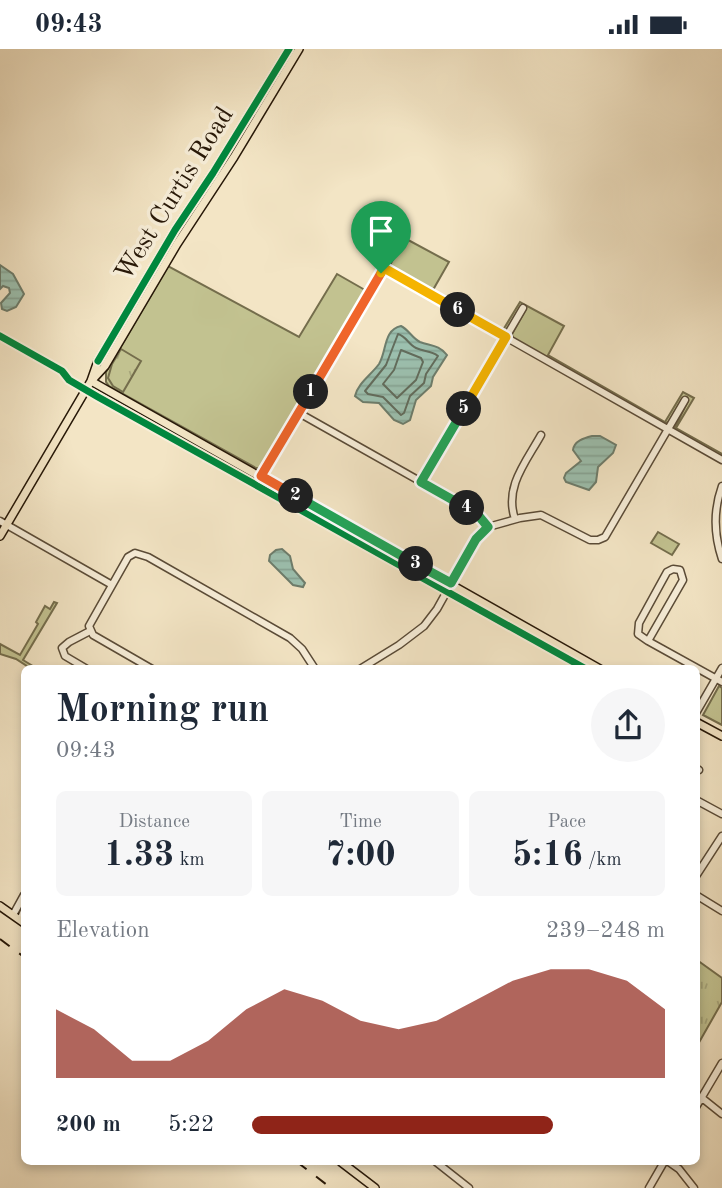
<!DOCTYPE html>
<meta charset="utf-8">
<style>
body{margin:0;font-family:"Old Standard TT",serif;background:#f6f6f7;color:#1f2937;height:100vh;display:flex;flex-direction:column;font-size:26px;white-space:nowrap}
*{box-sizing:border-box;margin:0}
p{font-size:23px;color:#747a83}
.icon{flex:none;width:38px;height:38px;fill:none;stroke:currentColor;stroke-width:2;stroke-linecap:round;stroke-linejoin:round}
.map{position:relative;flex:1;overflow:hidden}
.panel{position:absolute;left:21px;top:616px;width:679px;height:500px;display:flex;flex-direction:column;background:#fff;border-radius:10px;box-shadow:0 4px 10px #0003}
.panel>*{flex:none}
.pin{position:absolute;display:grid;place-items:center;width:60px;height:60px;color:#fff;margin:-72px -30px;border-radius:50% 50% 50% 0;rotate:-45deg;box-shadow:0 0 7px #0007}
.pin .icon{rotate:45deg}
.km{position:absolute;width:35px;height:35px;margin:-18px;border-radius:50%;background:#222;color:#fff;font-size:19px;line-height:35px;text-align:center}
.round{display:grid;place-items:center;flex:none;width:74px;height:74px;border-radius:37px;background:#f6f6f7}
.summary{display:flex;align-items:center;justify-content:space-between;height:119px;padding:0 35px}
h1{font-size:38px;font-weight:600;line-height:52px}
.stats{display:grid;grid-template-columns:repeat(3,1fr);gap:10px;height:119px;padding:7px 35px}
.stats div{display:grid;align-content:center;border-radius:10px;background:#f6f6f7;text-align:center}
.stats b{font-size:35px;font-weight:600}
.stats small{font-size:19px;font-weight:400}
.stats p{font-size:19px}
.chart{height:196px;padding:14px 35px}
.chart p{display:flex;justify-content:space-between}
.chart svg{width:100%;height:126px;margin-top:7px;fill:#8f2418;opacity:.7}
ul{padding:0 35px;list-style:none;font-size:23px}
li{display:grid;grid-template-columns:112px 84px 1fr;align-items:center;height:52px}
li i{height:18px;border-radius:9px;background:#8f2418}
.status{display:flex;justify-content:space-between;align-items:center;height:49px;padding:0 35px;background:#fff;direction:ltr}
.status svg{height:19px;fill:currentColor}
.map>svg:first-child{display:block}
</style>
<div class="status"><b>09:43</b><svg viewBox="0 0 49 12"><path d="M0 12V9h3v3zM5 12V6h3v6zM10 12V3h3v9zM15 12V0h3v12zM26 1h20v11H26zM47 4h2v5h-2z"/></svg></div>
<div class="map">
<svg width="722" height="1139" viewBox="0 0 722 1139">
<defs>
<pattern id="park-tufts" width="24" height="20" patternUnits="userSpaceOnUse" patternTransform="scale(1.75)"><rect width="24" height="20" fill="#c2c290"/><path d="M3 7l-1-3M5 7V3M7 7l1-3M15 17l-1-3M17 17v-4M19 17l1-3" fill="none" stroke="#a7a67b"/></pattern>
<pattern id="water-rules" width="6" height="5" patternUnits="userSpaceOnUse" patternTransform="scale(1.75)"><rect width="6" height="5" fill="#9cc0af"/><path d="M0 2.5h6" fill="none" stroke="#86a495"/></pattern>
</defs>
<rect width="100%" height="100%" fill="#f3e5c5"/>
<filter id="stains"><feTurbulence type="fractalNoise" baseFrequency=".00286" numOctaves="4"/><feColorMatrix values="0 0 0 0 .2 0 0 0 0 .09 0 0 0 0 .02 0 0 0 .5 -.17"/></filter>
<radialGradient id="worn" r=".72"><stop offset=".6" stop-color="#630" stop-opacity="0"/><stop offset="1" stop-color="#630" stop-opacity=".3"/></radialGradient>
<!-- grass -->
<path fill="#c2c290" stroke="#746d4c" stroke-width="2" d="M397,185L449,213L433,241L503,281L520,253L564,277L548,306L665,373L683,343L694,349L676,379L722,405V408L674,380L688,352L683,350L669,373L663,375L513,289L512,285L526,260L504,283L391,220L390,215L403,192L263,420L256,419L109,337L106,333V323L168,217L299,288L337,225L365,241Z
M658,483L679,495L672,506L651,494Z
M54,553L57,554L23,611L36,619H30L16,610L0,605V595L20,606L38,575L36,573L45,557L50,560Z
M719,637L722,639V676L703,666Z"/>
<!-- park -->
<path fill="url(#park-tufts)" stroke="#746d4c" stroke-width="2" d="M121,300L141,312L123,343L113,337L108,329L112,315Z
M697,911L722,929V953L697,997Z"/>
<!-- water -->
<path fill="url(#water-rules)" stroke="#6d7d6c" stroke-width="2" d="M0,216L13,225L24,245L16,258L7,262L2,260L1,254L10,244L9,239L3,237L0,240Z
M401,277C409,281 412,289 420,293C431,297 439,296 447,306L433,328L431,337L416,351L410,371L403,375L394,371L379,354L363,353L355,347C358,334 371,326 379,315C387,302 383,281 401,277Z
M592,387H600L616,396L613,404L598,418L596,433L589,441L566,433L564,429L566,424L581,412L573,401C574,392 584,389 592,387Z
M282,500L290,507L293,520L305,534L303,538L293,536L269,512L270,506L276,501Z"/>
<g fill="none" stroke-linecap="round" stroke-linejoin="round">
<!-- shore -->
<path stroke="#626c5c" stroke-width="2" d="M398,285C406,287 408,295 416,299C424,303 431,301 438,307L426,325L424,334L410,347L404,364L401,366L383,348L368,345L365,342L386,316Z
M401,301L421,309L423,313L416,331L397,349L383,335L394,321Z"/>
<!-- minor casing -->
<g stroke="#5a4b37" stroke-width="9">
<path id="minor" d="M384,219L722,411
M299,364L471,461L478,466L488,478
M262,427L401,190
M421,433L523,259
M722,437C713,462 714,486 722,510
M515,470C504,438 526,413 541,386
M0,472L112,536
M673,520L680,521L683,531L648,592L638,585L639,574L667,523Z
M648,592L722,633
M87,620L65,607L62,599L69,593L90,582
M152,620L93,586L89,577L128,508L135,504L148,508L290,589L302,600L315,620
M360,620L399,596L424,577L437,560L476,490L488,478L520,469L541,466L590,491H598L605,488L685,351
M696,664L722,619
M696,719L699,721
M696,751L722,765
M696,827L722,787
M696,846L722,862
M13,866L24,846
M20,871L24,862
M702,1049L722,1065
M696,1058L722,1014
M436,1113L469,1139
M669,1113L679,1120L694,1139
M649,1139L664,1113"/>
</g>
<!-- major casing -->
<g stroke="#271808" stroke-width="10">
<path id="major" d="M94,329L105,317L177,195L234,108L299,0
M91,332L600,620
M0,487L91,332L98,312L175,181L213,124L289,0
M696,673L722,687
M0,857L24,874
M341,1113L375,1139"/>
</g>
<!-- minor -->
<use href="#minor" stroke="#f7eed9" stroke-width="6"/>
<!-- major -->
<use href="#major" stroke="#f3e5c5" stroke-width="7"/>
<!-- rail -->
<path stroke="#271808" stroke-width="2" stroke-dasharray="12 12" stroke-linecap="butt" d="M0,890L24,908
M297,1113L331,1139"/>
<!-- cycleway casing -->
<g stroke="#f7eed9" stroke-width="11">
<path id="cycleway" d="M0,287L62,322L69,331L98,348L586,620
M98,312L175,181L213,124L289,0"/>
</g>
<!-- cycleway -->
<use href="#cycleway" stroke="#00873e" stroke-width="7"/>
</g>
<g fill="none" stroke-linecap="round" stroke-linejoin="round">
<!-- split-1 casing -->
<g stroke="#fff" stroke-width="14">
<path id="split-1" d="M311,343L381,224"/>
</g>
<!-- split-2 casing -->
<g stroke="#fff" stroke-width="14">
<path id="split-2" d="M296,447L261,427L311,343"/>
</g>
<!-- split-3 casing -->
<g stroke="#fff" stroke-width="14">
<path id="split-3" d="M296,447L416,515"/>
</g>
<!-- split-4 casing -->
<g stroke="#fff" stroke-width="14">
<path id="split-4" d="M416,515L451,534L476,490L488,478L478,466L467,459"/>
</g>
<!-- split-5 casing -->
<g stroke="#fff" stroke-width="14">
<path id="split-5" d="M464,360L421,433L467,459"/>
</g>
<!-- split-6 casing -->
<g stroke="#fff" stroke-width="14">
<path id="split-6" d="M458,261L506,288L464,360"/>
</g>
<!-- split-7 casing -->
<g stroke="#fff" stroke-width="14">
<path id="split-7" d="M381,224L384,219L458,261"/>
</g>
<!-- split-1 -->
<use href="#split-1" stroke="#f0652b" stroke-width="9"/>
<!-- split-2 -->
<use href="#split-2" stroke="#f0652b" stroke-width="9"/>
<!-- split-3 -->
<use href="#split-3" stroke="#22a559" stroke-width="9"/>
<!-- split-4 -->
<use href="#split-4" stroke="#22a559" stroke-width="9"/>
<!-- split-5 -->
<use href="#split-5" stroke="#22a559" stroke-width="9"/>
<!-- split-6 -->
<use href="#split-6" stroke="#f5b400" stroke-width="9"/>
<!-- split-7 -->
<use href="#split-7" stroke="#f5b400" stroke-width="9"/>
</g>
<g text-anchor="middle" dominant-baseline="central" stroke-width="7" stroke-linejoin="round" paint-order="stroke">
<!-- street labels -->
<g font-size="26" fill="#271808" stroke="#f7eed9">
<text transform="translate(175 145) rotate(-58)">West Curtis Road</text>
</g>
</g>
<rect width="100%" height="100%" filter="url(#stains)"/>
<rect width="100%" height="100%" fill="url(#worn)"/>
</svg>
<div class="pin" style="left:381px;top:224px;background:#1e9e55"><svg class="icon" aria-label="arrive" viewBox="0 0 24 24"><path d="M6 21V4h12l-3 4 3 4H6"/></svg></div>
<b class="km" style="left:311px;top:343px">1</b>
<b class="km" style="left:296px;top:447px">2</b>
<b class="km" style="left:416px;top:515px">3</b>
<b class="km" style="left:467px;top:459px">4</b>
<b class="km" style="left:464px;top:360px">5</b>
<b class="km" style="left:458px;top:261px">6</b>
<section class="panel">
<div class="summary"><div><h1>Morning run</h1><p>09:43</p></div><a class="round"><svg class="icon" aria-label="share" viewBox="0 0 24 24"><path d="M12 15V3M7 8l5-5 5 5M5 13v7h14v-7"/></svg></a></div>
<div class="stats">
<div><p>Distance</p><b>1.33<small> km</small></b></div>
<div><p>Time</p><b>7:00</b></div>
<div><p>Pace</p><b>5:16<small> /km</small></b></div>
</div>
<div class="chart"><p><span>Elevation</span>239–248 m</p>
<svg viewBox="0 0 160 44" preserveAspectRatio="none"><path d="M0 44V20L10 27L20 38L30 38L40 31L50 20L60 13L70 17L80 24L90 27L100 24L110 17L120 10L130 6L140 6L150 10L160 20V44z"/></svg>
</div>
<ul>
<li><b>200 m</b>5:22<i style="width:73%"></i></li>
</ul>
</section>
</div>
